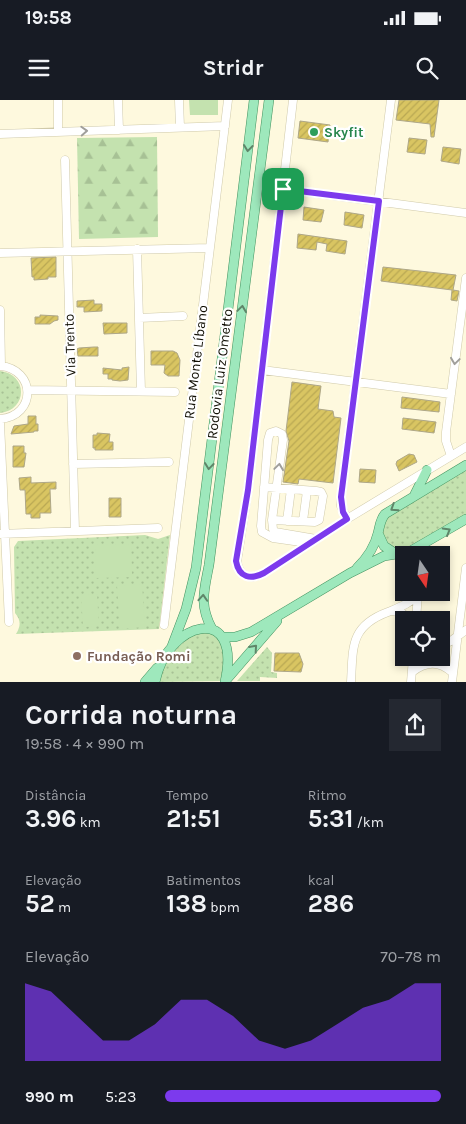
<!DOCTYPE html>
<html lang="pt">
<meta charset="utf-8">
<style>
body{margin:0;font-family:Karla,sans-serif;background:#242831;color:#f1f3f6;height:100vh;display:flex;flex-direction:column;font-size:19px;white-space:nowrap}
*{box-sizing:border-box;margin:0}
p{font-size:16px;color:#9ea1a6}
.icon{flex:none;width:28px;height:28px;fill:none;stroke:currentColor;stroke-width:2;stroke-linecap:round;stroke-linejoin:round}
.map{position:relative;height:582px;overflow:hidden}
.side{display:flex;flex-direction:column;background:#171b24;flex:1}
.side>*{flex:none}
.needle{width:32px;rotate:167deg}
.fabs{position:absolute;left:395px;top:446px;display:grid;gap:10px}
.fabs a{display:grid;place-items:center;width:55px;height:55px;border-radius:0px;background:#171b24;box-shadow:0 2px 8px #0003;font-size:25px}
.pin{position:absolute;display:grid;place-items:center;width:42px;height:42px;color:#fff;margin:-21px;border-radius:10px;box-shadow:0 2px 8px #0006}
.round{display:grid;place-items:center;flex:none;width:52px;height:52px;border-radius:0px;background:#242831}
.summary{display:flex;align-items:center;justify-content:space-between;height:85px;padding:0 25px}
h1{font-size:28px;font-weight:700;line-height:38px}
.stats{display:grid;grid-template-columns:repeat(3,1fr);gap:8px;height:85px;padding:5px 25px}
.stats div{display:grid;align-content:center}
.stats b{font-size:25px;font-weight:700}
.stats small{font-size:14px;font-weight:400}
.stats p{font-size:14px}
.chart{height:140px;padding:10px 25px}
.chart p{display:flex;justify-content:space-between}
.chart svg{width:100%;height:90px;margin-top:5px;fill:#7c3aed;opacity:.7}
ul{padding:0 25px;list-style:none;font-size:16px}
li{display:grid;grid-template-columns:80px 60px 1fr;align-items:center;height:38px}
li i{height:12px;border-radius:6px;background:#7c3aed}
.status{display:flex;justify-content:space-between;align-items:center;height:35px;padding:0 25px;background:#171b24;direction:ltr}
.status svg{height:14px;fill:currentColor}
header{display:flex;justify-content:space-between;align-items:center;height:65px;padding:0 25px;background:#171b24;font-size:22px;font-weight:700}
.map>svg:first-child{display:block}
</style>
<div class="status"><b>19:58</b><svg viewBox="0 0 49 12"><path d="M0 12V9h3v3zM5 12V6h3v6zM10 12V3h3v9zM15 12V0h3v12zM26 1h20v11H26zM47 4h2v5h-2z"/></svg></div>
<header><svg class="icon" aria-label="menu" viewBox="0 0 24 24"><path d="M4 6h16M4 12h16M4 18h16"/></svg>Stridr<svg class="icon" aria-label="search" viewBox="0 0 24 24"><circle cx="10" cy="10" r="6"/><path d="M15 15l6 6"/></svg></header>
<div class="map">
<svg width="466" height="582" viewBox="0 0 466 582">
<defs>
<pattern id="green-dots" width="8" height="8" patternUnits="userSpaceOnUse" patternTransform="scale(1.25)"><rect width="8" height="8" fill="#c4e2af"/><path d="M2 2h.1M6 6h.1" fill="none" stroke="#a7c195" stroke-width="1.8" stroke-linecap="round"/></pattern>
<pattern id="forest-firs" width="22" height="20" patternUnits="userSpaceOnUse" patternTransform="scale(1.25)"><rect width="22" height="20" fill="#c4e2af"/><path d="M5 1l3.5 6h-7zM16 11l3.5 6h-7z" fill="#a7c195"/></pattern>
<pattern id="building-hatch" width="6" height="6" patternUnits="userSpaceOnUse" patternTransform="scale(1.25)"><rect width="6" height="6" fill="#d9c562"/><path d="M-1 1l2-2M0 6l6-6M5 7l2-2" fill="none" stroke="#b9a853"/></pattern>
</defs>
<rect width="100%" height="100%" fill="#fef9de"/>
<!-- green -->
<path fill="url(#green-dots)" d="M0,271C28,274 28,310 0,313Z
M466,369V415L408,449L401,450L394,448L384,439L382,426L389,414Z
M145,435L158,439L170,435L159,529L16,534C21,526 21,520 15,513L14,447L18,441Z
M196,532L214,533L226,548L222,581L159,582C167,555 176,548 196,532Z
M267,547L272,553L271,572L277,573V578L260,577V581H237Z"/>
<!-- forest -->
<path fill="url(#forest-firs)" d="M157,37L158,137L79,139L77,38Z"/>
<!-- pitch -->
<path fill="#c4e2af" d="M189,0H218V15H190Z
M131,444L132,477L96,478L95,445Z
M142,484L145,527L120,529L117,486Z
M97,494L99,526L83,527L81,495Z"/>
<!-- building -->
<path fill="url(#building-hatch)" stroke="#aea788" d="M399,0H439L434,37H431L430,24L396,20Z
M300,21L330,25L328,42L298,38Z
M409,38L427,40L425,54L407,52Z
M443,47L461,49L459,64L441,61Z
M304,107L324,110L321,122L303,120Z
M345,112L364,115L362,128L344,125Z
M298,134L347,141L345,154L326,151L327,144L317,142L316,150L297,148Z
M56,157V177H48V179L34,180V177H32L31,158Z
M383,167L456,175L453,190L459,191L457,201L451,200L452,190L381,181Z
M94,200V204H102V211L84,212V207H77V201Z
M40,215L58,216V220L54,221L50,224H35V217H40Z
M103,223H127V233L104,234Z
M94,247H98V256H78L77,249L79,248Z
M151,251H173L177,253L180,260L179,276H168L164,273L165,265H151Z
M129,267L128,280L120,281L112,280V279H108V274H103V268L122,270V268Z
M292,282L321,286L318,309L333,311L334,317L341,318L333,383L299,379L298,384L283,382L289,341L286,331Z
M402,297L440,302L439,312L401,308Z
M28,316H36V324H38V331H34V332L11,334L14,326L28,324Z
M403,318L436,322L434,333L402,329Z
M97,333L110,334L109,342H113V350H95V348H93V335H97Z
M13,346H24V353H26L24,367H13Z
M409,354L414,355L417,362L399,371L396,364L397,361Z
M360,369L376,370L375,383L359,382Z
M31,377V383L56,382V389H50L51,413H40V418H31V414H26L25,390H20L19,378Z
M109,398H121V417H109Z
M275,553H299L303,564L301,572L274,571Z"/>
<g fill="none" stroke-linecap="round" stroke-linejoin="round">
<!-- minor casing -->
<g stroke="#d0caaa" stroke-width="9">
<path id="minor" d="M58,0V32
M118,0L119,30
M179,0L180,27
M293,0L248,390L237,461C239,478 251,480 264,473L347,419L466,347
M0,34L225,26
M65,60L75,431
M283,89L466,113
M137,149L141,291
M0,153L210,148
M0,210L1,266
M139,218L183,216
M0,266C36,269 37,316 0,319
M262,270L451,294
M28,290L175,292
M0,323L9,522
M451,356L446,341V332L466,178
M73,364L169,362
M264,387L316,391L321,392L323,396L319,420L315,422L272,420
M347,419L341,406V397L391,0
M287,421L291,389
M303,421L307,391
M0,434L158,428
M308,443L273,438L262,432L261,426L268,340L270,333L276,331L282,334L283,340L272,420L273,429L275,432L316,439
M393,511L402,513L410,520
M416,520L418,494
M164,525L228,0
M441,546L451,541L466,530
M412,572C427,561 439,561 453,573
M351,582C353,547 350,526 388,512C400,507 409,504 418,495
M411,582L413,558
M452,582L466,468"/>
</g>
<!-- major casing -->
<g stroke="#43925f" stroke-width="10">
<path id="major" d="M415,394L427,370
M378,433L384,446L396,454
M357,468C366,459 375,446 378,433C380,426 380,420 385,414L466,365
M212,529C199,505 204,491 209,465L269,0
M222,537H235L251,532L350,473L384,456L409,452L466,419
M172,546L186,509L196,468L254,0
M227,579L277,521
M145,582L157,568
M155,582C167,521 243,501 225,582"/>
</g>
<!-- minor -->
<use href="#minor" stroke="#fff" stroke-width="8"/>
<!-- major -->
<use href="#major" stroke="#9ee8bc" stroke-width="9"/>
</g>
<!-- one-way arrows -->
<defs><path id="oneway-chevron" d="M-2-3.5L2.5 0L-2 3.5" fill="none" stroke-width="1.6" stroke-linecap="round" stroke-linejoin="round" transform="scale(1.25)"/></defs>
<g stroke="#a09f9b">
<use href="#oneway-chevron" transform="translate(84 31) rotate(-3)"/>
<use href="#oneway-chevron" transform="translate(455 261) rotate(98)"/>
<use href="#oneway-chevron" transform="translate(279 367) rotate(-82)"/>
</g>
<g stroke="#5f8669">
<use href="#oneway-chevron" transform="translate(248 48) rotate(97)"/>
<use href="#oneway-chevron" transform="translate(242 209) rotate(-82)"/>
<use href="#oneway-chevron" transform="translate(209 366) rotate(97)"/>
<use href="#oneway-chevron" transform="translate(394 408) rotate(147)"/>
<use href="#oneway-chevron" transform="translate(447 431) rotate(-30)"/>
<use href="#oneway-chevron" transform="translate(203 498) rotate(-86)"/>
<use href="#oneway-chevron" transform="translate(254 548) rotate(-49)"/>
</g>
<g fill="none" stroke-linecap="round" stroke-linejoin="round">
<!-- route casing -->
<g stroke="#fff" stroke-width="10">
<path id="route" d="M283,89L379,101L341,397L343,412L347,419L264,473C251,480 239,478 236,461L248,390Z"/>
</g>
<!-- route -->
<use href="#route" stroke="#7c3aed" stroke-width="6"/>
</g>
<!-- markers -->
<circle fill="#2e9e5b" stroke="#fff" stroke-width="2" cx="314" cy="32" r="5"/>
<circle fill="#8d6e63" stroke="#fff" stroke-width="2" cx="77" cy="556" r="5"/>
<g text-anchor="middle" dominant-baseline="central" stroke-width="4.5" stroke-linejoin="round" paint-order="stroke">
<!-- leisure labels -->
<g font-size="14" font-weight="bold" fill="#27864d" stroke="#fff" text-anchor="start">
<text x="324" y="32">Skyfit</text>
</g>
<!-- street labels -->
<g font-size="14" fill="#110f04" stroke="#fff">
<text transform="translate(70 245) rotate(-92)">Via Trento</text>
<text transform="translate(196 262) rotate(-83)">Rua Monte Líbano</text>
<text transform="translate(220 274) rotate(-83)">Rodovia Luiz Ometto</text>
</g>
<!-- education labels -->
<g font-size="14" font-weight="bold" fill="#785e54" stroke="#fff" text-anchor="start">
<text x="87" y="556">Fundação Romi</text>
</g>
</g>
</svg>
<div class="fabs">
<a><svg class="needle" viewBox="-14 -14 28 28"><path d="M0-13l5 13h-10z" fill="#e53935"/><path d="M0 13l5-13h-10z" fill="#9ea1a6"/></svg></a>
<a><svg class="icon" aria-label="locate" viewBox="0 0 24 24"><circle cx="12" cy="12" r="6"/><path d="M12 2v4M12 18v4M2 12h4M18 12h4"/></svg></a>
</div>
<div class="pin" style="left:283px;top:89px;background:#1e9e55"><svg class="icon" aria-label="arrive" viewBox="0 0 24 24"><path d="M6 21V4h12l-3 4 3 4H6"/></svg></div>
</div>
<section class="side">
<div class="summary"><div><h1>Corrida noturna</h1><p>19:58 · 4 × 990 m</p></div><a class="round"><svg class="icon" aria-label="share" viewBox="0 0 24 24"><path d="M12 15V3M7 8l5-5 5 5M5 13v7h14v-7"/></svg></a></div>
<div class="stats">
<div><p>Distância</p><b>3.96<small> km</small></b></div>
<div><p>Tempo</p><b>21:51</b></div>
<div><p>Ritmo</p><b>5:31<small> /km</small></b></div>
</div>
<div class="stats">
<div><p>Elevação</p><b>52<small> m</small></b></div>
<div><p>Batimentos</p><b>138<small> bpm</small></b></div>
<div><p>kcal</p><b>286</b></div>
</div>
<div class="chart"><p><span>Elevação</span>70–78 m</p>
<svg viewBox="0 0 160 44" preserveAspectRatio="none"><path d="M0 44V6L10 10L20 22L30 34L40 34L50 26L60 14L70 14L80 22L90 34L100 38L110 34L120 26L130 18L140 14L150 6L160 6V44z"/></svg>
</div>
<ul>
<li><b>990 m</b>5:23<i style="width:100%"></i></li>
</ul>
</section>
